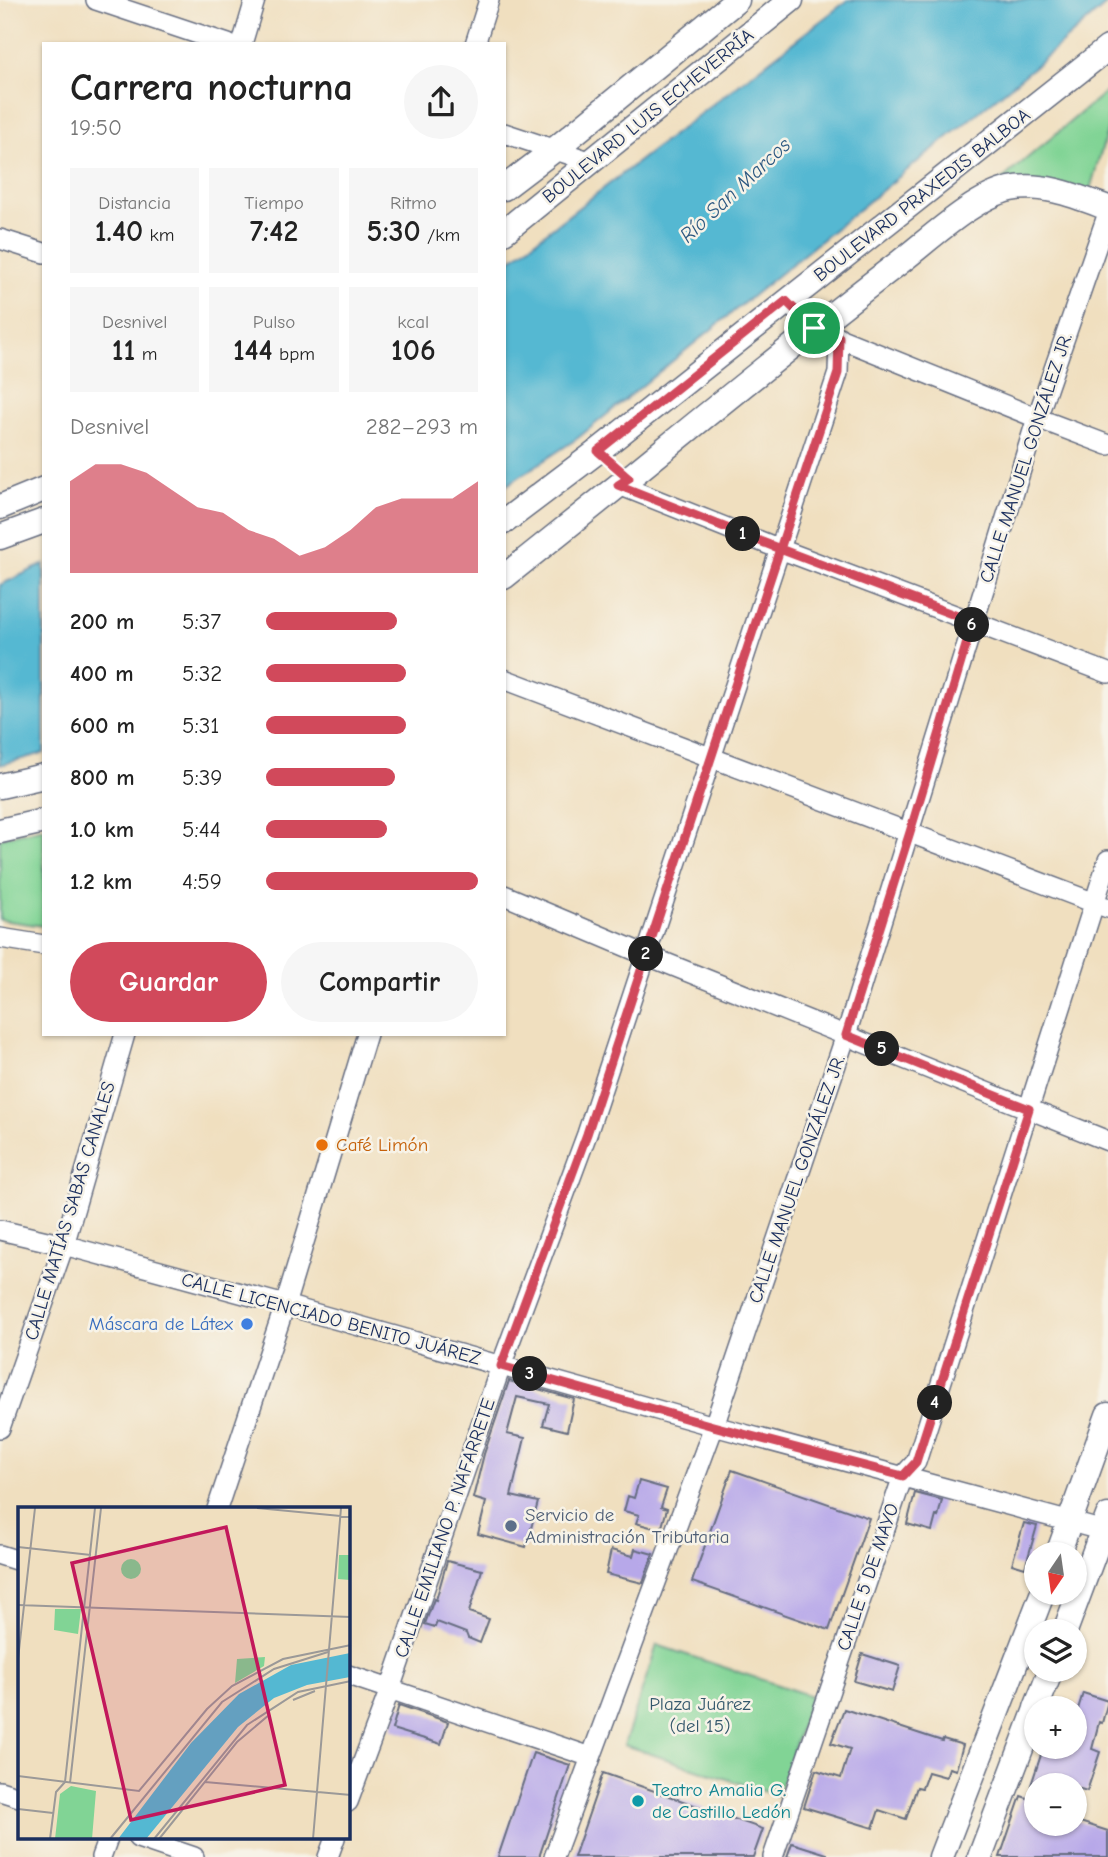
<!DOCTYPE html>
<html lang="es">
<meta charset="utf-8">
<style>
body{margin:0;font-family:"Comic Neue",sans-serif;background:#f6f6f6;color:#222;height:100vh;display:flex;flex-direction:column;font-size:26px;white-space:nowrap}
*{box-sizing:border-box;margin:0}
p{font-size:23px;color:#767676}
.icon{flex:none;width:38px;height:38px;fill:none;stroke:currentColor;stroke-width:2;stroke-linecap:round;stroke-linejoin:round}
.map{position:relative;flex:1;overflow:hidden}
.drawer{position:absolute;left:42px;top:42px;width:464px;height:994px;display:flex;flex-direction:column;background:#fff;border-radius:0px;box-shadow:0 2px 5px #0004}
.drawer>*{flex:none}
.needle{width:46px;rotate:193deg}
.buttons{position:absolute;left:1024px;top:1542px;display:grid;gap:14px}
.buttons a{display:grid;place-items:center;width:63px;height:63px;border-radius:50%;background:#fff;box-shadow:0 2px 5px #0004;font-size:35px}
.pin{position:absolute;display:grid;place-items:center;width:60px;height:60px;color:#fff;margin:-30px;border:4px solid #fff;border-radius:50%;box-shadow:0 2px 7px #0007}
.km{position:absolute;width:35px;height:35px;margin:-18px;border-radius:50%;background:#222;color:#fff;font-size:19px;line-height:35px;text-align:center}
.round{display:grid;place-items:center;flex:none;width:74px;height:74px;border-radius:37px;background:#f6f6f6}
.head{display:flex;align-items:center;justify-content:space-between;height:119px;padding:0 28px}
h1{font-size:38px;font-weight:600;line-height:52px}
.metrics{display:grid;grid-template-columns:repeat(3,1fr);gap:10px;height:119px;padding:7px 28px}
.metrics div{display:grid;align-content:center;border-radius:0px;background:#f6f6f6;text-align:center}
.metrics b{font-size:30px;font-weight:600}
.metrics small{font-size:19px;font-weight:400}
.metrics p{font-size:19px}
.chart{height:196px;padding:14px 28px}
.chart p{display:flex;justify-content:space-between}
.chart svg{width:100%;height:126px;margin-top:7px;fill:#d1495b;opacity:.7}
.action{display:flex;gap:14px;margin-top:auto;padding:14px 28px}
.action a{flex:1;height:80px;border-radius:42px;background:#d1495b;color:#fff;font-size:28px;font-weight:600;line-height:80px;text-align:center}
.action a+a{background:#f6f6f6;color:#222}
ul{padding:0 28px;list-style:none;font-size:23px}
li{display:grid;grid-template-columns:112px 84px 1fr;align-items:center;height:52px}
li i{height:18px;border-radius:9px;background:#d1495b}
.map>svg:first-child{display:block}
</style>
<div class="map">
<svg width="1108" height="1857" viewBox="0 0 1108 1857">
<rect width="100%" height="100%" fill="#f7f3e8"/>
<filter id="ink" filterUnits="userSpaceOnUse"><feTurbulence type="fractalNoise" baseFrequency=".0143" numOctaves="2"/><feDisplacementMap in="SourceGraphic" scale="14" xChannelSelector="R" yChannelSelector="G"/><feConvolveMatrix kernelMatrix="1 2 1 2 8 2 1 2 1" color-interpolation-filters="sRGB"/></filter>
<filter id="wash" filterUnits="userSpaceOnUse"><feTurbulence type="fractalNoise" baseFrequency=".00686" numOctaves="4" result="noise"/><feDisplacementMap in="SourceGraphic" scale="28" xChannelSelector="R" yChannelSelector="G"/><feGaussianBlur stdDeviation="1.57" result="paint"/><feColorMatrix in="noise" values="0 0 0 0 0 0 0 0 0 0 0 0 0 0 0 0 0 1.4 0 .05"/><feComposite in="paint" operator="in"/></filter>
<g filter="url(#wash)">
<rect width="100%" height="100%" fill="#f0dfbf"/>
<!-- green -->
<path fill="#81d495" stroke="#4e827a" stroke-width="2" d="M1108,90V128L1089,193L1000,181Z
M44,828V926L0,920V838Z
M657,1645L811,1696L778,1796L624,1745Z"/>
<!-- water -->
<path fill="#54b8d2" stroke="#387498" stroke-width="2" d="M848,0H1108V3L1040,62L578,438L504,487V265Z
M44,564V753L0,765V585Z"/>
<g id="blocks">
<!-- building -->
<path fill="#b7a8e9" d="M509,1381L574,1399L567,1431L543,1425L549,1404L517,1397L507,1434L525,1438L511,1496L538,1502L526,1547L478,1534L486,1502L473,1498L484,1454Z
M732,1470L869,1518L829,1630L692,1582Z
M639,1481L667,1489L661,1507L667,1509L661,1530L636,1523L639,1515L624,1511L628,1496L634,1498Z
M915,1493L942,1500L938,1517L936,1516L932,1531L907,1524Z
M1024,1523L1037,1526L1025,1568L1012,1564Z
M635,1549L653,1554L643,1583L606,1574L611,1550L633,1556Z
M447,1561L482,1570L469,1612L489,1619L480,1643L468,1638L466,1633L437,1622L435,1627L425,1624L434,1599L436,1600Z
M862,1654L900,1666L892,1692L854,1681Z
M1083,1693L1108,1701L1102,1723L1099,1722L1092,1749L1100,1752L1087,1791L1074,1787V1785H1031L1044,1746H1074V1722Z
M399,1705L448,1722L441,1744L392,1729Z
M844,1709L942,1741L943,1739L963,1745L956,1770L949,1768L946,1777L928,1772L922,1788L917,1787L906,1819L879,1810L873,1828L804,1807L816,1770L841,1778L850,1749L831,1743Z
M533,1753L570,1765L539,1857H498Z
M603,1773L763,1829L753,1857H574Z
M1021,1796L1036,1801V1824H1074V1820L1108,1831V1857H1000Z
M792,1843L827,1854V1857H787Z"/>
</g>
</g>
<g filter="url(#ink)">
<use href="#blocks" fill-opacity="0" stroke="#666d80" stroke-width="2"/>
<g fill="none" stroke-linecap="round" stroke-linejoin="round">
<!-- minor casing -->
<g stroke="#666d80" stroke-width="22">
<path id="minor" d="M96,0L228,44
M242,44L255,0
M475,44L489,0
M504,133L592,162
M0,239L44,253
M786,301L814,328L1037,418L1108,445
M619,485L780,549L1108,673
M504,679L1108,908
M504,895L646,955L1108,1141
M0,938L44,945
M0,1230L64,1245L285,1305L714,1426L1108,1532
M0,1428L64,1245L125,1034
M217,1509L285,1305L367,1034
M0,1555L19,1561
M348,1675L591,1757
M0,1791L19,1797
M348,1802L390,1689L501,1366L587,1134L838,373L839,337
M138,1838L194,1857
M101,1857L108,1838
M328,1857L335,1838
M554,1857L714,1426L846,1035L1037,418L1108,213
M773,1857L903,1476L916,1462L1108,860"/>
</g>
<!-- major casing -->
<g stroke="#666d80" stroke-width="27">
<path id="major" d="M504,188L554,150L737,0
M504,232L791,0
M0,507L44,489
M504,522L598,451L1108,48
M0,537L44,521
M504,577L619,485L629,478C719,405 808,332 900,262C930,239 974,197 1010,189C1043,182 1078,197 1108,208
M0,786L44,776
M0,831L44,821
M1058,1554L1108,1415
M1065,1631L1108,1516
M1036,1708L1051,1670
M941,1857L1043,1592
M980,1857L1036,1709"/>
</g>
<!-- minor -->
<use href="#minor" stroke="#fff" stroke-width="19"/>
<!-- major -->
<use href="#major" stroke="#fff" stroke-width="24"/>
</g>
</g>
<g fill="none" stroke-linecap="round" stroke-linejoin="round" filter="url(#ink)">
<!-- route casing -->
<g stroke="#fff" stroke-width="14">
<path id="route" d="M814,328L786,301L598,451L629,478L618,485L780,549L587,1134L501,1366L713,1426L903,1476L916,1462L1029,1109L846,1035L910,832L973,622L780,549L838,373L839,337L814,328"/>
</g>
<!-- route -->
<use href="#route" stroke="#d1495b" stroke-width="9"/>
</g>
<!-- markers -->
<circle fill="#e8710a" stroke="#f7f3e8" stroke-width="2.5" cx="322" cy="1145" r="7"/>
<circle fill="#3f7fe0" stroke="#f7f3e8" stroke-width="2.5" cx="247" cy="1324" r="7"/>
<circle fill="#5c6f8a" stroke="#f7f3e8" stroke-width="2.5" cx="511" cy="1526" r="7"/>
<circle fill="#0f9aa8" stroke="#f7f3e8" stroke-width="2.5" cx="638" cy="1801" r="7"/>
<g text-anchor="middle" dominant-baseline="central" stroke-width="5" stroke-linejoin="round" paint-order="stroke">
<!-- street labels -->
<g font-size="19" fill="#1b2f5e" stroke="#f7f3e8">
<text transform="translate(648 116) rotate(-39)">BOULEVARD LUIS ECHEVERRÍA</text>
<text transform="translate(922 195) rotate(-38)">BOULEVARD PRAXEDIS BALBOA</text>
<text transform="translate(1026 458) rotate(-72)">CALLE MANUEL GONZÁLEZ JR.</text>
<text transform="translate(797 1179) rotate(-71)">CALLE MANUEL GONZÁLEZ JR.</text>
<text transform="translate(70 1211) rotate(-73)">CALLE MATÍAS SABAS CANALES</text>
<text transform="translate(331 1319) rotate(15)">CALLE LICENCIADO BENITO JUÁREZ</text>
<text transform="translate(445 1528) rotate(-71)">CALLE EMILIANO P. NAFARRETE</text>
<text transform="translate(868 1577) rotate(-71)">CALLE 5 DE MAYO</text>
</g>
<!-- food labels -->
<g font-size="19" fill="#c56008" stroke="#f7f3e8" text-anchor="start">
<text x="336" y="1145">Café Limón</text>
</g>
<!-- shop labels -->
<g font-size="19" fill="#366cbe" stroke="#f7f3e8" text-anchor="end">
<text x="233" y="1324">Máscara de Látex</text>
</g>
<!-- service labels -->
<g font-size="19" fill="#4e5e75" stroke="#f7f3e8" text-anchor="start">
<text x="525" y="1515">Servicio de<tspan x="525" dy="22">Administración Tributaria</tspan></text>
</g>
<!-- park labels -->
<g font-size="19" fill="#34586c" stroke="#f7f3e8">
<text x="700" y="1704">Plaza Juárez<tspan x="700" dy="22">(del 15)</tspan></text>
</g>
<!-- culture labels -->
<g font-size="19" fill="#0d838f" stroke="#f7f3e8" text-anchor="start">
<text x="652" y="1790">Teatro Amalia G.<tspan x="652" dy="22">de Castillo Ledón</tspan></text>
</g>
<!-- water labels -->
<g font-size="21" font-style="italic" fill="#2c5881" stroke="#f7f3e8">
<text transform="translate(735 190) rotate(-43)">Río San Marcos</text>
</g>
</g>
<!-- overview -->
<g transform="translate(18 1507)">
<rect width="332" height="332" fill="#f0dfbf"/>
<path d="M321,48H332V73L320,72ZM103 62a10 10 0 1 1 20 0a10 10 0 1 1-20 0ZM37,102H63L60,127L36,123ZM247,150L246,159L217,176L219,152ZM53,279L78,284L74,332H37L42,287Z" fill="#81d495"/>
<path d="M332,146V170L289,178L256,191L220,220L128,332H100L173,236L221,187L273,158Z" fill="#54b8d2"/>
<path fill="none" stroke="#9b9998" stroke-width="2" d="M239,1L333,10M0,40L73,48M0,98L333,110M0,152L17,1M275,193L297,184M0,269L121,284L189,202L214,179L265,152L333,138M47,275L77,1M187,275L333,288M52,276L83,1M0,302L35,306M32,332L38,285L47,275M92,332L204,195L256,162L310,145M136,332L229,218L280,185L333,174M141,332L219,235L251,208M295,332L323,1"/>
<path fill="#c2185b" fill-opacity="0.15" stroke="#c2185b" stroke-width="3.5" d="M208,20L267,278L113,313L54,56Z"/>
<rect width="332" height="332" fill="none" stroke="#1b2f5e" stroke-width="3.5"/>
</g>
</svg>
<div class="buttons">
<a><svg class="needle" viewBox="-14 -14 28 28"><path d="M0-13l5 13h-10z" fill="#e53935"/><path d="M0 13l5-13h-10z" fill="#767676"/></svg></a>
<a><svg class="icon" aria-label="layers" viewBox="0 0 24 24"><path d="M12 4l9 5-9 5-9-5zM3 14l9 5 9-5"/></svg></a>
<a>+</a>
<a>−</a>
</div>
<div class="pin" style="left:814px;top:328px;background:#1e9e55"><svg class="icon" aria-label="arrive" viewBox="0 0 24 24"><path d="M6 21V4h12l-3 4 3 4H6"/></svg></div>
<b class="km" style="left:743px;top:534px">1</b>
<b class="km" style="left:646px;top:954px">2</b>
<b class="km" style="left:530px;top:1374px">3</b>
<b class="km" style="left:935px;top:1403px">4</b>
<b class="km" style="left:882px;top:1049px">5</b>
<b class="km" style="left:972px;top:625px">6</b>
<section class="drawer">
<div class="head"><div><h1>Carrera nocturna</h1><p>19:50</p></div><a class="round"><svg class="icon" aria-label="share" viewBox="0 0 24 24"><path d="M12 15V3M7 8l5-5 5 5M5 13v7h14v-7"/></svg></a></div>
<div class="metrics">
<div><p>Distancia</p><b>1.40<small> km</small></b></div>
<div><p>Tiempo</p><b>7:42</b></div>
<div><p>Ritmo</p><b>5:30<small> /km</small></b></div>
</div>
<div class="metrics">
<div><p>Desnivel</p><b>11<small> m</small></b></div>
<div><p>Pulso</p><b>144<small> bpm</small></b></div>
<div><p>kcal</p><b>106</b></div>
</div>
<div class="chart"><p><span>Desnivel</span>282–293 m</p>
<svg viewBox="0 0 160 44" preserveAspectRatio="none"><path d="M0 44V12L10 6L20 6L30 9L40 15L50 21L60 23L70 29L80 32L90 38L100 35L110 29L120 21L130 18L140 18L150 18L160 12V44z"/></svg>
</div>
<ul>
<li><b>200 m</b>5:37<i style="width:62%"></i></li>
<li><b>400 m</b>5:32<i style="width:66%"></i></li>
<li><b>600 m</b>5:31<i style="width:66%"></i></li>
<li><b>800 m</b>5:39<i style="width:61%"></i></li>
<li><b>1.0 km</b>5:44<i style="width:57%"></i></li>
<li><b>1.2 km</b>4:59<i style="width:100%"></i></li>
</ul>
<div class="action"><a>Guardar</a><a>Compartir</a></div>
</section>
</div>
